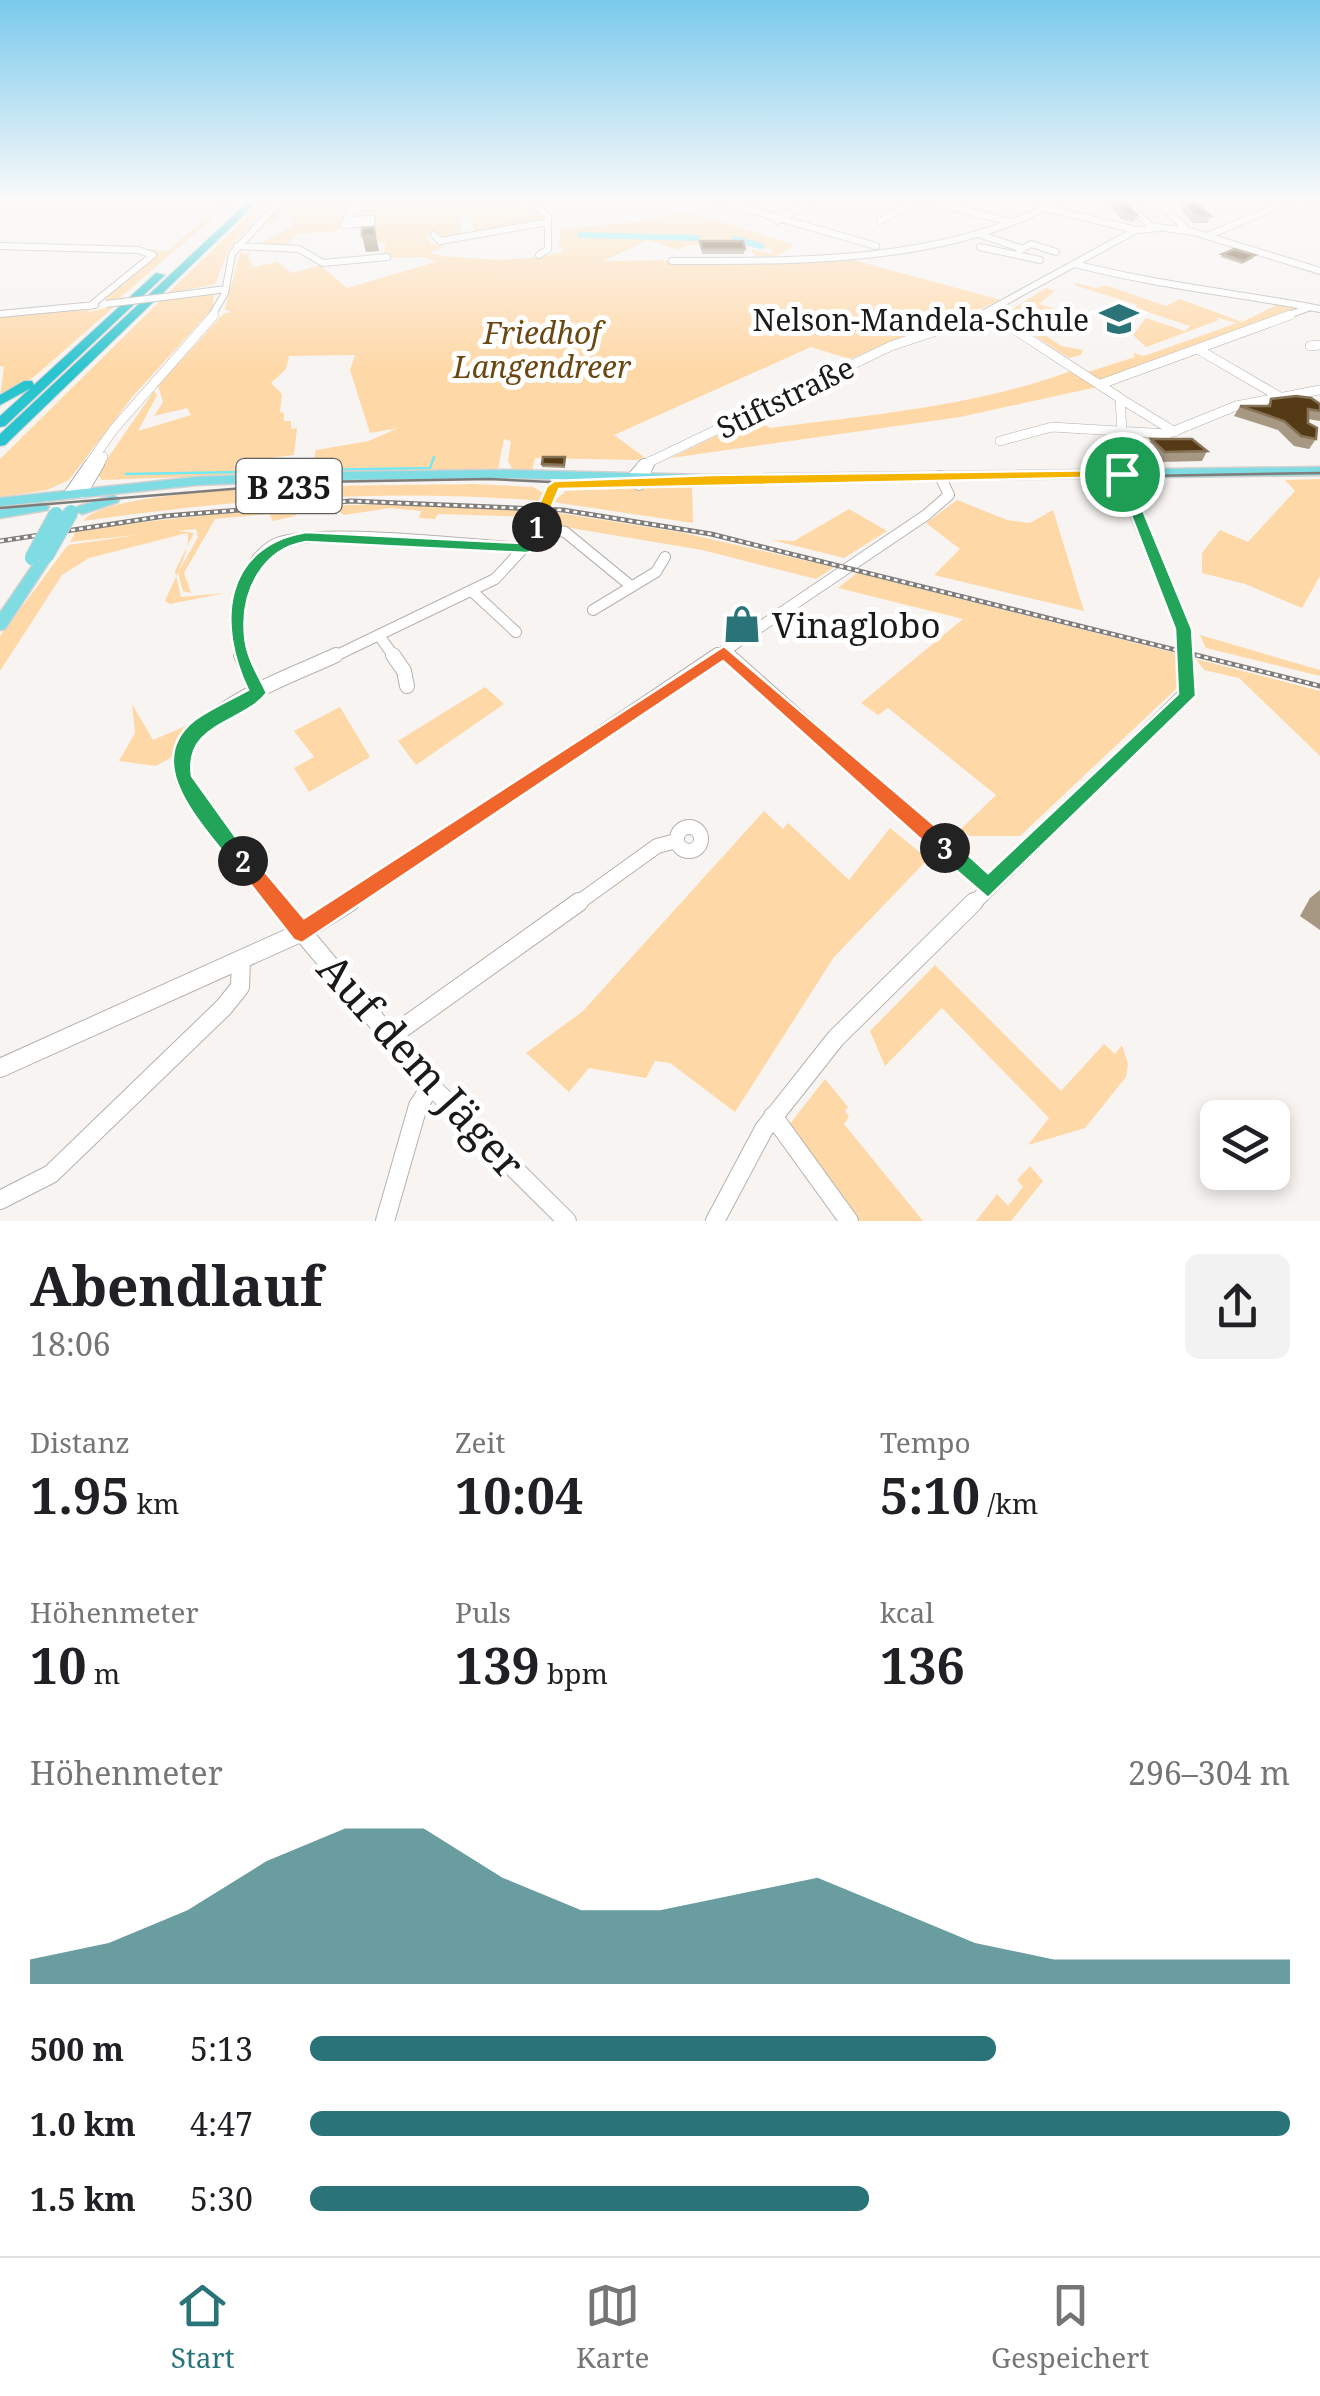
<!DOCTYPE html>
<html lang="de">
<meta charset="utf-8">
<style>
body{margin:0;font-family:"Noto Serif",serif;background:#f2f2f2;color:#202124;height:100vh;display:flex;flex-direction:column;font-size:38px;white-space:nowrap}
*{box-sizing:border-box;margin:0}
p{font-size:32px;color:#757577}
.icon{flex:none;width:55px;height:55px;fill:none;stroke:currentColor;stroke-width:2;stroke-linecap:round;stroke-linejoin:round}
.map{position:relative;height:1221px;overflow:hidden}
.side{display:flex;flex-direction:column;background:#fff;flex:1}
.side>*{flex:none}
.tools{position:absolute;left:1200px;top:1100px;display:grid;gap:20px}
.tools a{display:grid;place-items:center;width:90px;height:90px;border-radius:15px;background:#fff;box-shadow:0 5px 15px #0003;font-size:50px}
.pin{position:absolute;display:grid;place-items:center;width:85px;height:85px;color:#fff;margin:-42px;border:5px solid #fff;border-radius:50%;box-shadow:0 2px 10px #0007}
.km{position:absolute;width:50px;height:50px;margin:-25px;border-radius:50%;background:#222;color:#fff;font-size:28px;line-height:50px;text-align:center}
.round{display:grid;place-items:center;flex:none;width:105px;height:105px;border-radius:15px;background:#f2f2f2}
.overview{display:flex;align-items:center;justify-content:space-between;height:170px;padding:0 30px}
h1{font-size:55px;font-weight:700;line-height:75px}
.stats{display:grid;grid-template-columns:repeat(3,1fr);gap:15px;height:170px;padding:10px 30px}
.stats div{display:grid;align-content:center}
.stats b{font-size:50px;font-weight:700}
.stats small{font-size:28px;font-weight:400}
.stats p{font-size:28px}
.chart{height:280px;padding:20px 30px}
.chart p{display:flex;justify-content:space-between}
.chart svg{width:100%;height:180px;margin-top:10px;fill:#2a7479;opacity:.7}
ul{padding:0 30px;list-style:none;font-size:32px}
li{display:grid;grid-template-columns:160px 120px 1fr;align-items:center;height:75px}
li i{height:25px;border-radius:12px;background:#2a7479}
.menu{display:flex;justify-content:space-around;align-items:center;height:140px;border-top:2px solid #e0e0e0;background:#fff;font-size:28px;color:#757577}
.menu a{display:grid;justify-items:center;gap:5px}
.menu .on{color:#2a7479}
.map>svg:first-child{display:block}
</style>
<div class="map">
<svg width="1320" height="1221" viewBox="0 0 1320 1221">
<rect width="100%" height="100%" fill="#f7f4f1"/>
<!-- green -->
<path fill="#ffd8a7" d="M226,200H234L116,301L102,299L153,260L156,254L147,249L168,251Z
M264,200H272L229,249L215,284L167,294Z
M285,200H354L351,207L329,209H350L337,231L298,234L286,246L257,245L292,226V213H287L258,231Z
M367,200H508L519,206L513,209L537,208L542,215L541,220L473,233L472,216L459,217L463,237L444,240L438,233L428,235L430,244L446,245L429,254C476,260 517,263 564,252L559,245L560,229L642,221L686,210L795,245L774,257L754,256L751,249L772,254V249L735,245L739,235L732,245H688L679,250L649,240L603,261L846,258L1001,300L953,320L934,315L908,322L917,329L910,331L912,333L850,359L811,347L614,435L644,457L637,460L535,458L532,471L513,470L508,461L511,441L504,439L498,469L311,472L316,450L369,441L398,428L370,433L350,370L355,355L289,356L286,369L271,383L282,394L280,412L284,413V421H291V429L297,428L294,455L261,459L257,466L282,467L284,463L298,461L301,473L102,480L99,476L103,465L154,391L157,395L138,431L191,415L187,408L154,416L163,402L158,386L223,314L231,312L225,309L241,249V254L250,253L248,258L254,267L277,262L292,273L320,265L347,288L436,262L424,257L383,258L385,242L375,243L377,218H356Z
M1076,283L1096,288L1105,285L1166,306L1180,299L1242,322L1280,303L1302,308L1100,381L1088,372L1135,357L1133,353L1144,356L1237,323L1215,317L1219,320L1146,347L1133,335L1146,318L1185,331L1190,326L1135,308L1137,305L1074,285Z
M1046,288L1055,291L1039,304L1074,314L1030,312L1022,319L1061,346L1083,350L1081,355L1069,358L1003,315Z
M214,294L213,308L133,396L69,480L47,490L0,497V459L162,299Z
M116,305L35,376L0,398L4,367L0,366V316L90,310L86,313Z
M1071,371L1097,387L960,417L671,458L753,418L770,428C871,415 977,406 1071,371Z
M1320,479V576L1302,608L1245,584L1202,573V553L1220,530L1248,542L1295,491L1285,480Z
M473,484L533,487L545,494L540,501C387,488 236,499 83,521C113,481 410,486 473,484Z
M692,486L693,523L553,502L566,491Z
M957,500L1007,520L1030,523L1053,510L1084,611L934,575L960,549L926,523Z
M406,504L538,511L535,517L438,514L435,519L419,518L421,511L390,508L344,515L333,508L298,510L295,516L273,521L269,514L215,519L184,573L191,593L183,591L178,573L198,537L196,529L70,542L76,531C185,516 295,504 406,504Z
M849,509L887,531L844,558L772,540L794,541Z
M553,512L679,532L834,567L816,579L702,550L547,524Z
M174,530L194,533L175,571L181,597L225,593L170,604L165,601C172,585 193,546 187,533L89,558L62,575L0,671V636L68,545Z
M857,573L1179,654L1177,688L1020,836H970L961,829L996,795L888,708L878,715L861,703L963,619L838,588Z
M1200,635L1320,670V676L1206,648Z
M1196,659L1320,691V756L1239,678L1204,670Z
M485,687L504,704L416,765L398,741Z
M132,704L153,740L193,723L174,756L156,766L119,761L135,733Z
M340,707L370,757L309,792L294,768L314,757L294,731Z
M764,811L783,829L788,823L849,880L890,828L928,859L834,957L735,1112L670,1063L655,1061L646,1078L589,1068L569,1092L526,1053L583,1011Z
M935,965L1061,1091L1104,1044L1115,1054L1122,1045L1128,1064L1126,1077L1085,1128L1028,1145L1049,1118L942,1008L885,1066L870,1031Z
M825,1079L848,1107L845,1111L849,1117L844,1124L923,1221H858L789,1125Z
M1030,1166L1043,1181L1011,1221H976L997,1194L1008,1206L1023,1187L1017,1180Z"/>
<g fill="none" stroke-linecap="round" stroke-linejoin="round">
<!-- stream -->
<path stroke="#73e9f3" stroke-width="2.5" d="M314,470L430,468L434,457
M126,474L296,471"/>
<!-- canal -->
<path stroke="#73e9f3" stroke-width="6" d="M581,235L697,238
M735,239L761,246"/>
<!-- minor-far4 casing -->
<g stroke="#b4b2af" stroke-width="8">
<path id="minor-far4" d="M531,200L548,217V249L539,255
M716,200L876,246
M923,200L1010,222
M1031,200L1052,205
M1123,201L1151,226L1194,232L1320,271
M1128,201L1163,207L1185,228
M1045,208L1136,230
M347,220L372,219V223L344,225L358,200
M777,221L816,200
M880,221L921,200
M434,235L440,241L548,222
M981,235L1023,249
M1207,236L1292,200
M0,246L138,250L153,255L90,306
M237,246L299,249L323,263L387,257
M980,247L1040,260
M1019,251L1031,244L1056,252
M672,261C797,261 947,264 1059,200
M1075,264C1155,285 1238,293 1320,309
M180,295L226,289
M989,313L995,317
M0,314L95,305
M211,317L225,293L232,254L281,200
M977,317L1136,230L1159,228
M1283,317L1308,308"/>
</g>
<!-- minor-far3 casing -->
<g stroke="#b4b2af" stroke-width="10">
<path id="minor-far3" d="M992,315L1120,398L1124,466
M1310,346L1320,345
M1201,351L1280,397
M1101,384L1290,315
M1121,399L1175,432
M1000,441L1052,427L1167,434L1236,406L1320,390
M88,466L113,430L214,315
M98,466L103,457
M641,466L891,346L984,315
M648,466L650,461"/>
</g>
<!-- minor-far2 casing -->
<g stroke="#b4b2af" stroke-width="12">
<path id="minor-far2" d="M644,464L632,478L639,485L649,464
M1125,464L1122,483L1183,629L1185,658
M82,493L99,464
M69,494L90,464
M537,527L565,532L631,586
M474,593L516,632
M593,610L656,572L665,557
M380,637L395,658
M724,652L731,658
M242,658C236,623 237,567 273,545C306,525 479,546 526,548
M331,658L495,579L532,539L556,479
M714,658L926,515L949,495L940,476"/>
</g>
<!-- minor-far1 casing -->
<g stroke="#b4b2af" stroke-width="16">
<path id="minor-far1" d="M241,655L258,693
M393,655L404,671L407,686
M728,655L988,887
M677 839a12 12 0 1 1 24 0a12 12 0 1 1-24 0Z
M279,905C256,877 189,807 182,776C168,717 295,675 336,655
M346,905L718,655
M575,905L657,846L676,841
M972,905L1188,692L1185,655"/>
</g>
<!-- minor casing -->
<g stroke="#b4b2af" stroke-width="20">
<path id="minor" d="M277,902L431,1086L567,1221
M390,1037L579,902
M0,1068L302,932L350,902
M773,1116L849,1221
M0,1200L51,1174L224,1007L240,987L241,960
M385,1221L418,1106L431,1086
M715,1221L764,1129L836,1038L974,902"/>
</g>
<!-- major casing -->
<g stroke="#d1d1d1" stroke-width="3">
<path id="major" d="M1308,200H1320V204L1309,202Z
M1320,467V475L705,483L503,478L330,480L197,485L0,506V498L197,477L330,472L503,470L705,475Z
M113,495L119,499L118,502L82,514L75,510L77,507Z
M42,503L49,507L47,510L0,518V510Z
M46,551L53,556L5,629L0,630V613L41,553Z"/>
</g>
<!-- highway casing -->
<g stroke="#d1d1d1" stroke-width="2">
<path id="highway" d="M250,200H259L5,445L0,446V434Z
M156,273L165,275L5,426L0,427V416L31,388L0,405V395L24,381H32L34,385Z"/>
</g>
<!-- minor-far4 -->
<use href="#minor-far4" stroke="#fff" stroke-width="6"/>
<!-- minor-far3 -->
<use href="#minor-far3" stroke="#fff" stroke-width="9"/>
<!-- minor-far2 -->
<use href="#minor-far2" stroke="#fff" stroke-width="10"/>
<!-- minor-far1 -->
<use href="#minor-far1" stroke="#fff" stroke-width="14"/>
<!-- minor -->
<use href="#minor" stroke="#fff" stroke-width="18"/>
<!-- major -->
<use href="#major" fill="#7fdce2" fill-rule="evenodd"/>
<!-- highway -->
<use href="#highway" fill="#2ac4cf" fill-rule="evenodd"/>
<!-- tram -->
<path stroke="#7f7d7b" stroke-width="2.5" d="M1311,200L1320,202
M0,508L318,482L489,479L615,485L1320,473"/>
<!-- rail casing -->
<g stroke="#7f7d7b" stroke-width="5">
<path id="rail" d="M0,541L165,516L351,501L563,510L711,534L1320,686"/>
</g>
<!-- rail -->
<use href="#rail" stroke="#fff" stroke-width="2.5" stroke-dasharray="4" stroke-linecap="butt"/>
<!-- minor-bridge casing -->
<g stroke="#b4b2af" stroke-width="8" stroke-linecap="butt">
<path id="minor-bridge" d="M106,304L180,295"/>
</g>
<!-- major-bridge casing -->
<g stroke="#d1d1d1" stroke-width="16" stroke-linecap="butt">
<path id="major-bridge" d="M46,556L71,512
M32,558L56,514"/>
</g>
<!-- minor-bridge -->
<use href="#minor-bridge" stroke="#fff" stroke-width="6"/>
<!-- major-bridge -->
<use href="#major-bridge" stroke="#7fdce2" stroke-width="14"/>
</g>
<!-- wall -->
<path fill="#a69883" d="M1113,200H1123L1137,215L1134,222L1121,219L1111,206Z
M1184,203L1211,216L1207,223H1193L1181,210Z
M700,241L745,249L744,254H702Z
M1222,254L1254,258L1242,264L1221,257Z
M1271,399L1320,404V421L1308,419V423L1316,439L1309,449L1294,446L1278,430L1234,416L1240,406H1267Z
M1151,439L1207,451L1202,461L1160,462L1147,449Z
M565,460V468L542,467V464Z
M1320,890V930L1300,916L1310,898Z"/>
<!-- shaded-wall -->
<path fill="#867257" d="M374,227L379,251L366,252L362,236Z"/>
<!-- building -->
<path fill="#553b15" stroke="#867257" stroke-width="2.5" d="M1115,200H1123L1137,215L1124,212Z
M1184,203H1196L1211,216L1197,215Z
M374,227L375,235L362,236V228Z
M700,241H743L745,249H702Z
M1234,249L1255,255L1243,261L1222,254Z
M1296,396L1311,398L1320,404V411L1308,409V423L1317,428L1316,439L1301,436L1284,421L1240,406H1270L1271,399Z
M1151,439H1192L1207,451L1165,452Z
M543,457H565L564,465L542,464Z"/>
<!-- sky -->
<linearGradient id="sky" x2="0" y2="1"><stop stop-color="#79c9ec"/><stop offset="0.54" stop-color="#fbfaf9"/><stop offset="1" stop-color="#fbfaf9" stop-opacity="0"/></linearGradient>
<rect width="1320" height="371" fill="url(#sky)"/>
<!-- split-1 -->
<path fill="#f5b400" stroke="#fff" stroke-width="2.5" d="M1122,470L1126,477L559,489L542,530L529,527L547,486L554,481L712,475Z"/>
<!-- split-2 -->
<path fill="#22a559" stroke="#fff" stroke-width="2.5" d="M532,524L544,527L531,552L526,553L306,542C263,549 241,591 245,635C246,656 258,674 267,693C243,724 184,723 192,776L253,861L243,871L235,868C207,829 139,766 193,721C209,709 230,700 248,690C216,624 223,546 306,532L521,543Z"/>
<!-- split-3 -->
<path fill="#f0652b" stroke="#fff" stroke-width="2.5" d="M724,646L953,841V855H938L723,661L302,943L294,940L232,861L243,851L250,854L304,918Z"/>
<!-- split-4 -->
<path fill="#22a559" stroke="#fff" stroke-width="2.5" d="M1122,470L1128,474L1192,629L1196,696L988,898L938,855V841H953L988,873L1178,694L1175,629L1115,474Z"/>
<!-- icons -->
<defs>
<g id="school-bare" transform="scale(3)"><path d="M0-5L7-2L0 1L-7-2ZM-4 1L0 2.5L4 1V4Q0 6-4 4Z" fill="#2a7479" stroke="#fff" stroke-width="2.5" paint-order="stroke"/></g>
<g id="shop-bare" transform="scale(3)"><path d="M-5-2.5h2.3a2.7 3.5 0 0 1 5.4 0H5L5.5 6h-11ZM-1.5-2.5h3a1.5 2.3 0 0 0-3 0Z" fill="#2a7479" stroke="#fff" stroke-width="2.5" paint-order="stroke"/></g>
</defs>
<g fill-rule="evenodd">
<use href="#school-bare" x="1119" y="319"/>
<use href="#shop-bare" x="742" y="624"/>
</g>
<g text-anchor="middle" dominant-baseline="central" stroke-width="10" stroke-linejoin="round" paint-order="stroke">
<!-- far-poi labels -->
<g font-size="30" fill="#1b1a19" stroke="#fff" text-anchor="end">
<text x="1089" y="319">Nelson-Mandela-Schule</text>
</g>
<!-- far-park labels -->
<g font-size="30" font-style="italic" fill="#6b4711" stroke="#fff">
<text x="542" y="332">Friedhof<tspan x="542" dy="34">Langendreer</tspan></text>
</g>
<!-- far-street labels -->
<g font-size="30" fill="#1b1a19" stroke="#fff">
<text transform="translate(785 397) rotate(-26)">Stiftstraße</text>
</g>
<!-- shield labels -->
<rect fill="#fff" stroke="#5f5f5e" stroke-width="2.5" x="236.5" y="459" width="105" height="54" rx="8"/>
<g font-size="32" font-weight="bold" fill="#1b1a19">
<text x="289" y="486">B 235</text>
</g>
<!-- poi labels -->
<g font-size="35" fill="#1b1a19" stroke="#fff" text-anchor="start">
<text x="772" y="624">Vinaglobo</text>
</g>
<!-- near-street labels -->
<g font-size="42" fill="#1b1a19" stroke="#fff">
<text transform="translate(422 1065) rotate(48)">Auf dem Jäger</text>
</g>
</g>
</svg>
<div class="tools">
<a><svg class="icon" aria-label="layers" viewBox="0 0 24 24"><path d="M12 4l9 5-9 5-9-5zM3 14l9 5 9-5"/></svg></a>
</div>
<div class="pin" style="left:1122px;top:474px;background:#1e9e55"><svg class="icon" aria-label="arrive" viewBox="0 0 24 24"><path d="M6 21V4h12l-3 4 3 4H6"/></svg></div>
<b class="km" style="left:537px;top:527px">1</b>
<b class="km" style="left:243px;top:861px">2</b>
<b class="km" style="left:945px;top:848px">3</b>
</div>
<section class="side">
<div class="overview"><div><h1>Abendlauf</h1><p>18:06</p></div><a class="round"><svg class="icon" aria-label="share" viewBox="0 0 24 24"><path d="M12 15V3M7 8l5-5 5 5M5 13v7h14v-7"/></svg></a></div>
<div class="stats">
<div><p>Distanz</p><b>1.95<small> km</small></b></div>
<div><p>Zeit</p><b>10:04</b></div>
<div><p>Tempo</p><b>5:10<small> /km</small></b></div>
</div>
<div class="stats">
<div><p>Höhenmeter</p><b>10<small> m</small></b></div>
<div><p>Puls</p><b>139<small> bpm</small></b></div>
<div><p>kcal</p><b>136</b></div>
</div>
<div class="chart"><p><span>Höhenmeter</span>296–304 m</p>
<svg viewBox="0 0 160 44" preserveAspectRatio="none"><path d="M0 44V38L10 34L20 26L30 14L40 6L50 6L60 18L70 26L80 26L90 22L100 18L110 26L120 34L130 38L140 38L150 38L160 38V44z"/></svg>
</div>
<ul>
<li><b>500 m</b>5:13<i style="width:70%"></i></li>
<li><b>1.0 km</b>4:47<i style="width:100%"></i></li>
<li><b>1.5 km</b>5:30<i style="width:57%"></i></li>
</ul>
</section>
<nav class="menu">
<a class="on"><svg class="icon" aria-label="home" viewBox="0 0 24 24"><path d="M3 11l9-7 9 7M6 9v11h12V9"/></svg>Start</a>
<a><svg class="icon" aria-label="map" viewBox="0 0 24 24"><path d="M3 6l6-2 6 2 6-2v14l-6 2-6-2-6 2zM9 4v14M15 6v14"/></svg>Karte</a>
<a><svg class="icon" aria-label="saved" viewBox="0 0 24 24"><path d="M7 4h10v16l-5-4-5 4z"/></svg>Gespeichert</a>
</nav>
